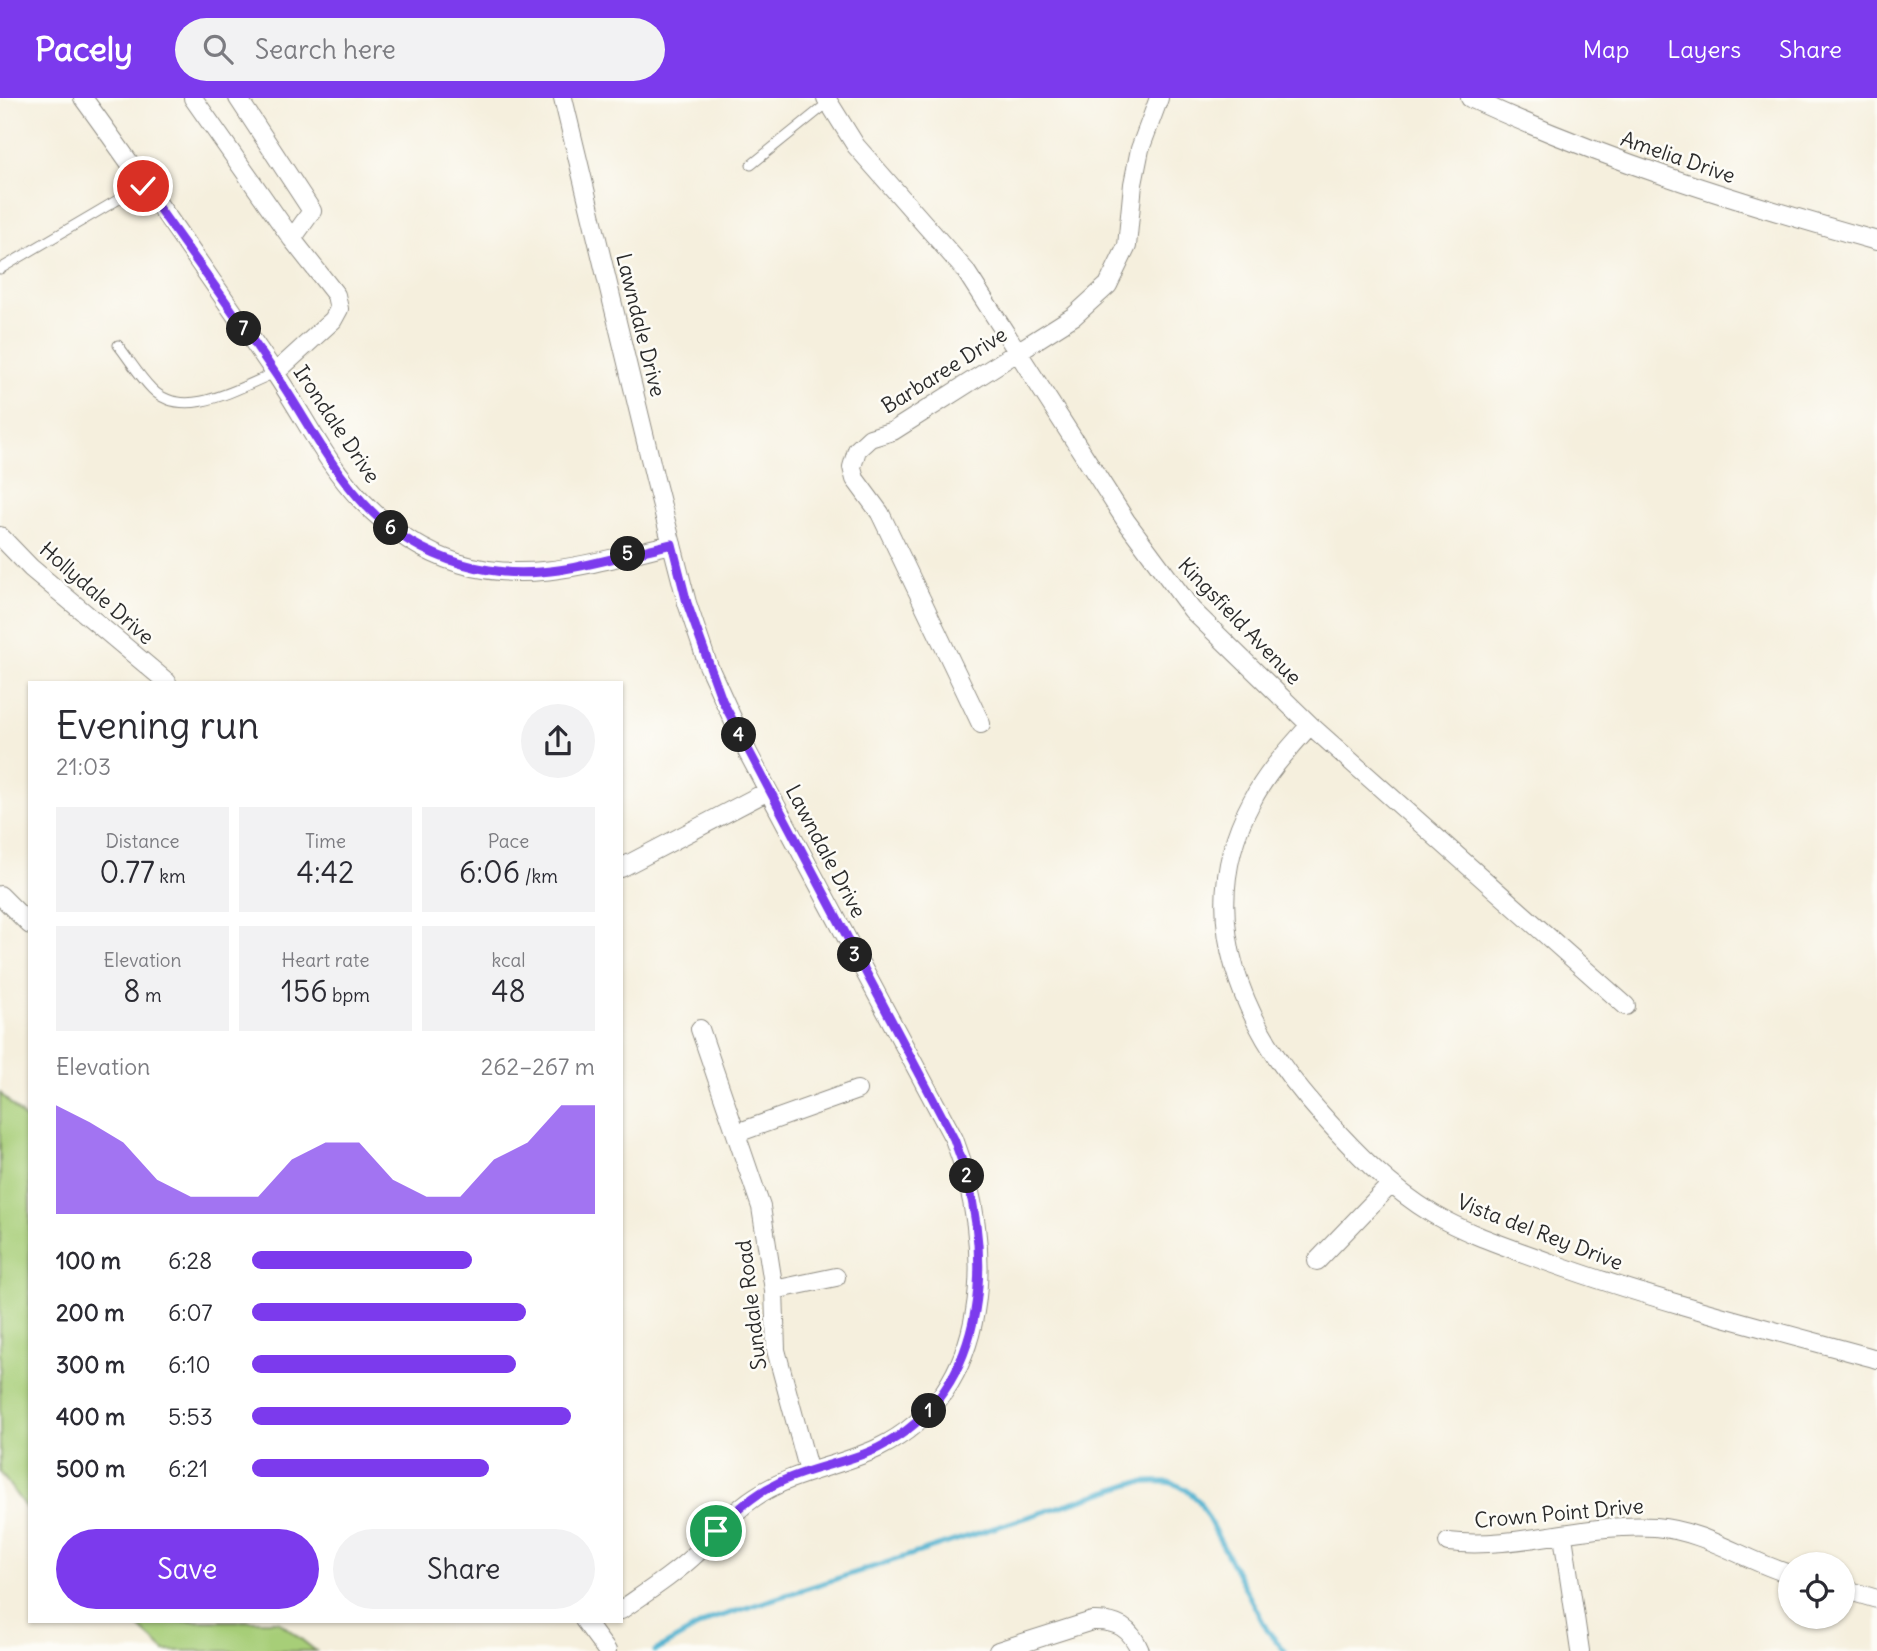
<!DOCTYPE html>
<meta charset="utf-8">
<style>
body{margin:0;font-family:Delius,sans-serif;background:#f2f2f3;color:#2b2b33;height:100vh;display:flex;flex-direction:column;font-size:26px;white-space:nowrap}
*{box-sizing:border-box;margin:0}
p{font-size:23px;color:#7c7c81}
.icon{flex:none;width:38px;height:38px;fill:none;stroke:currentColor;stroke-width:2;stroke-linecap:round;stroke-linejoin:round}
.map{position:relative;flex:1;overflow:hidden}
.details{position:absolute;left:28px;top:583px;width:595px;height:942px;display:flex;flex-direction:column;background:#fff;border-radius:0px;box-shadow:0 2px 5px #0004}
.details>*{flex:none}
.buttons{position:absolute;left:1778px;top:1454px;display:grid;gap:14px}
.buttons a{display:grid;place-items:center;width:77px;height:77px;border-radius:50%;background:#fff;box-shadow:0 2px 5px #0004;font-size:35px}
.pin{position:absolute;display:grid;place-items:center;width:60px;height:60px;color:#fff;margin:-30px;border:4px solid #fff;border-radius:50%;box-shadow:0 2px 7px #0007}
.km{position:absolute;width:35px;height:35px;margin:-18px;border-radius:50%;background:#222;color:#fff;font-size:19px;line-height:35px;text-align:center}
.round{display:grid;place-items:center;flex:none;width:74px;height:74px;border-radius:37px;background:#f2f2f3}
.headline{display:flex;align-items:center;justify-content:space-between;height:119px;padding:0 28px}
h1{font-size:38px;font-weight:600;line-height:52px}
.stats{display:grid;grid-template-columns:repeat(3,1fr);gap:10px;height:119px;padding:7px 28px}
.stats div{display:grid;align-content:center;border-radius:0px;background:#f2f2f3;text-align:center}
.stats b{font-size:30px;font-weight:600}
.stats small{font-size:19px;font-weight:400}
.stats p{font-size:19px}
.chart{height:196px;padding:14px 28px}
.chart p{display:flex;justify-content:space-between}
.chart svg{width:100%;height:126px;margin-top:7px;fill:#7c3aed;opacity:.7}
.button{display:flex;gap:14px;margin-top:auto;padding:14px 28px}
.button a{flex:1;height:80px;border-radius:42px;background:#7c3aed;color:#fff;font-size:28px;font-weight:600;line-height:80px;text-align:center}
.button a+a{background:#f2f2f3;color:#2b2b33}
ul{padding:0 28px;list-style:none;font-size:23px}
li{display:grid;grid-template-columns:112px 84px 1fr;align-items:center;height:52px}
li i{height:18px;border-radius:9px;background:#7c3aed}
header{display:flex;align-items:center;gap:42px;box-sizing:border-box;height:98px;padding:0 35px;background:#7c3aed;color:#fff}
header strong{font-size:33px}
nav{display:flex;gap:38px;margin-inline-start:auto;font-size:24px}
.search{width:490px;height:63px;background:#f2f2f3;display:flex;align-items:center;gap:18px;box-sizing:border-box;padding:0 24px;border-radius:38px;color:#7c7c81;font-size:26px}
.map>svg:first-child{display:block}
</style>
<header>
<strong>Pacely</strong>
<div class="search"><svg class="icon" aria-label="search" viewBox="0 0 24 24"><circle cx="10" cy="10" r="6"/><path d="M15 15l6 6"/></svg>Search here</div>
<nav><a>Map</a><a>Layers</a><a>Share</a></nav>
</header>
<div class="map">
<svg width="1877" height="1553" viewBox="0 0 1877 1553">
<rect width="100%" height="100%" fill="#fdfcf7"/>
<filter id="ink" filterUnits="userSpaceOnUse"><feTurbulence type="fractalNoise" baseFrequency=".0143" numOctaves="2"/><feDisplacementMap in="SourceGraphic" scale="14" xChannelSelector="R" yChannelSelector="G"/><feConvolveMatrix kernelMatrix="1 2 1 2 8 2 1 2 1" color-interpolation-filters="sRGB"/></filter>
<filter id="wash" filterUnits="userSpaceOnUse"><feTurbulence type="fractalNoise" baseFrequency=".00686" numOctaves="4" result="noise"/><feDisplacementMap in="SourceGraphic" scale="28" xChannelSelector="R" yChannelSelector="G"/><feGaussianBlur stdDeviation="1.57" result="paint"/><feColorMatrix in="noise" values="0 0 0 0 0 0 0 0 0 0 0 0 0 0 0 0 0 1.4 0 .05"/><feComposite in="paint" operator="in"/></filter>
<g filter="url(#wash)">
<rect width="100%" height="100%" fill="#f5efdd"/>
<!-- green -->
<path fill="#a7ce78" stroke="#697c52" stroke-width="2" d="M0,995L30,1026V1416L0,1374Z
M132,1523H278L316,1553H165Z"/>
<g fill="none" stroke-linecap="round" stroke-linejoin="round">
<!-- stream -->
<path stroke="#52b3d0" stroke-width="5" d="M655,1553L712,1521L1133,1385C1165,1383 1176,1380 1199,1403L1267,1532L1285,1553"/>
</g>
</g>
<g filter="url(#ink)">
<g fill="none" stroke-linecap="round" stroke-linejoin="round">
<!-- service casing -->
<g stroke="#908d84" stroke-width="11">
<path id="service" d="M751,67L829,4
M0,171L143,87
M118,247C129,261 139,278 152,291C184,324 240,289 275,275"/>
</g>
<!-- minor casing -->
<g stroke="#908d84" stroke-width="20">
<path id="minor" d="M83,0C149,90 212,183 275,275C303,316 326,366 361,402C389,431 420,453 458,465C530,488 602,462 672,446
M193,0L292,141L336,197L339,211L333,222L275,275
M238,0L312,113L292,141
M563,0L655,381L687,505L708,567L748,655L954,1041C995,1147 994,1294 878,1350C838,1369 792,1374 755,1399C732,1414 717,1435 698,1454C675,1476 647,1494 621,1512
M826,0L856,48L965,172L1126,423L1192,512L1310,627L1626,908
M1470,0C1604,62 1735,103 1877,143
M0,438L31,470L167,584
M981,626L880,415L855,381L852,369L857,352L870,340L893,333L1074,218L1108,187L1127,148L1133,86L1140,51L1159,0
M1310,627C1289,651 1267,674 1252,703C1191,816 1243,930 1322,1017C1355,1054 1390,1090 1433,1116C1469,1137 1511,1150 1551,1165C1657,1203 1768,1231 1877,1261
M621,770L768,693
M0,797L30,827
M700,931L761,1109L774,1192L776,1252L809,1374
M737,1035L857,992
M1317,1163L1391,1086
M774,1192L836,1179
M1563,1438L1580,1553
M1448,1444C1518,1452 1586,1424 1655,1429C1706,1433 1743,1462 1790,1476
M1843,1491L1877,1501
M584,1522L607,1553
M998,1553L1092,1523C1117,1522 1131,1530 1140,1553"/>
</g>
<!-- service -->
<use href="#service" stroke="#fff" stroke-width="9"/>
<!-- minor -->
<use href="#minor" stroke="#fff" stroke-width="18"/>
</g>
</g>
<g fill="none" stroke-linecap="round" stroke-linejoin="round" filter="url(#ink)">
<!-- route casing -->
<g stroke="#fff" stroke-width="14">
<path id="route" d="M143,88C187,150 232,211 275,275C310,326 338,388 388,428C417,451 453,466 489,472C550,483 613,459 672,446L687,505L722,602L954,1041C996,1147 993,1293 878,1350C847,1365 810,1369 778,1385C754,1396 734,1414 716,1433"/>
</g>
<!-- route -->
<use href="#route" stroke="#7c3aed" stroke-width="9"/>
</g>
<g text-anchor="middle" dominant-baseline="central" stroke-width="5" stroke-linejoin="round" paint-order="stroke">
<!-- street labels -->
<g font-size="21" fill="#2b2b2b" stroke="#fdfcf7">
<text transform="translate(1678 59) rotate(19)">Amelia Drive</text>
<text transform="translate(641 227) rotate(76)">Lawndale Drive</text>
<text transform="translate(944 272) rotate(-32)">Barbaree Drive</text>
<text transform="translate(337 326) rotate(56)">Irondale Drive</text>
<text transform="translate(97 495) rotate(41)">Hollydale Drive</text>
<text transform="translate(1240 523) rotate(46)">Kingsfield Avenue</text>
<text transform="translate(826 753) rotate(62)">Lawndale Drive</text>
<text transform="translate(1540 1134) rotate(21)">Vista del Rey Drive</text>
<text transform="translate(751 1207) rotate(-97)">Sundale Road</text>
<text transform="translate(1559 1415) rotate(-5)">Crown Point Drive</text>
</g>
</g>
</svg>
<div class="buttons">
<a><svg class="icon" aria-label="locate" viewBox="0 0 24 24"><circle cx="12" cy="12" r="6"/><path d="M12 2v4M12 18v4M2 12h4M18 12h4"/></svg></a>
</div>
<div class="pin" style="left:716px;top:1433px;background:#1e9e55"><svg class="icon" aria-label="arrive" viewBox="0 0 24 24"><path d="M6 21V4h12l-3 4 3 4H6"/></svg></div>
<div class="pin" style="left:143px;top:88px;background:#d93025"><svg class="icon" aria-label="check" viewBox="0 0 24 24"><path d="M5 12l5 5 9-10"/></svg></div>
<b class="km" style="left:929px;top:1313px">1</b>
<b class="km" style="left:967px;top:1078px">2</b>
<b class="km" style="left:855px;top:857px">3</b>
<b class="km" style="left:739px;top:637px">4</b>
<b class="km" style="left:628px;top:456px">5</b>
<b class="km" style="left:391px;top:430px">6</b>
<b class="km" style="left:244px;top:231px">7</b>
<section class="details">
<div class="headline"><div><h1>Evening run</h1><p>21:03</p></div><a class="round"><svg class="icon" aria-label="share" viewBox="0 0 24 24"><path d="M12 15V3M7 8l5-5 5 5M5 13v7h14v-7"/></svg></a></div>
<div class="stats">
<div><p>Distance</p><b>0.77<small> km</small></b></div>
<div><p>Time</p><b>4:42</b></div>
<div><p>Pace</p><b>6:06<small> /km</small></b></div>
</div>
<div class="stats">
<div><p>Elevation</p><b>8<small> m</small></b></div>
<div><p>Heart rate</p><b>156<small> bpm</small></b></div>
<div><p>kcal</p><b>48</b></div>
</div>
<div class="chart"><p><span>Elevation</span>262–267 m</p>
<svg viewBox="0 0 160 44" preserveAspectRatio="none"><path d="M0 44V6L10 12L20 19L30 32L40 38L50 38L60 38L70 25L80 19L90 19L100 32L110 38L120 38L130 25L140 19L150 6L160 6V44z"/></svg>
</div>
<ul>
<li><b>100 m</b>6:28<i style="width:64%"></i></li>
<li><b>200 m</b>6:07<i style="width:80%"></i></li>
<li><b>300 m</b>6:10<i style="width:77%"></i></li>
<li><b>400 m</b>5:53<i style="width:93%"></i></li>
<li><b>500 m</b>6:21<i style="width:69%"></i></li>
</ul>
<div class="button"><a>Save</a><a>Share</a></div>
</section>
</div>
